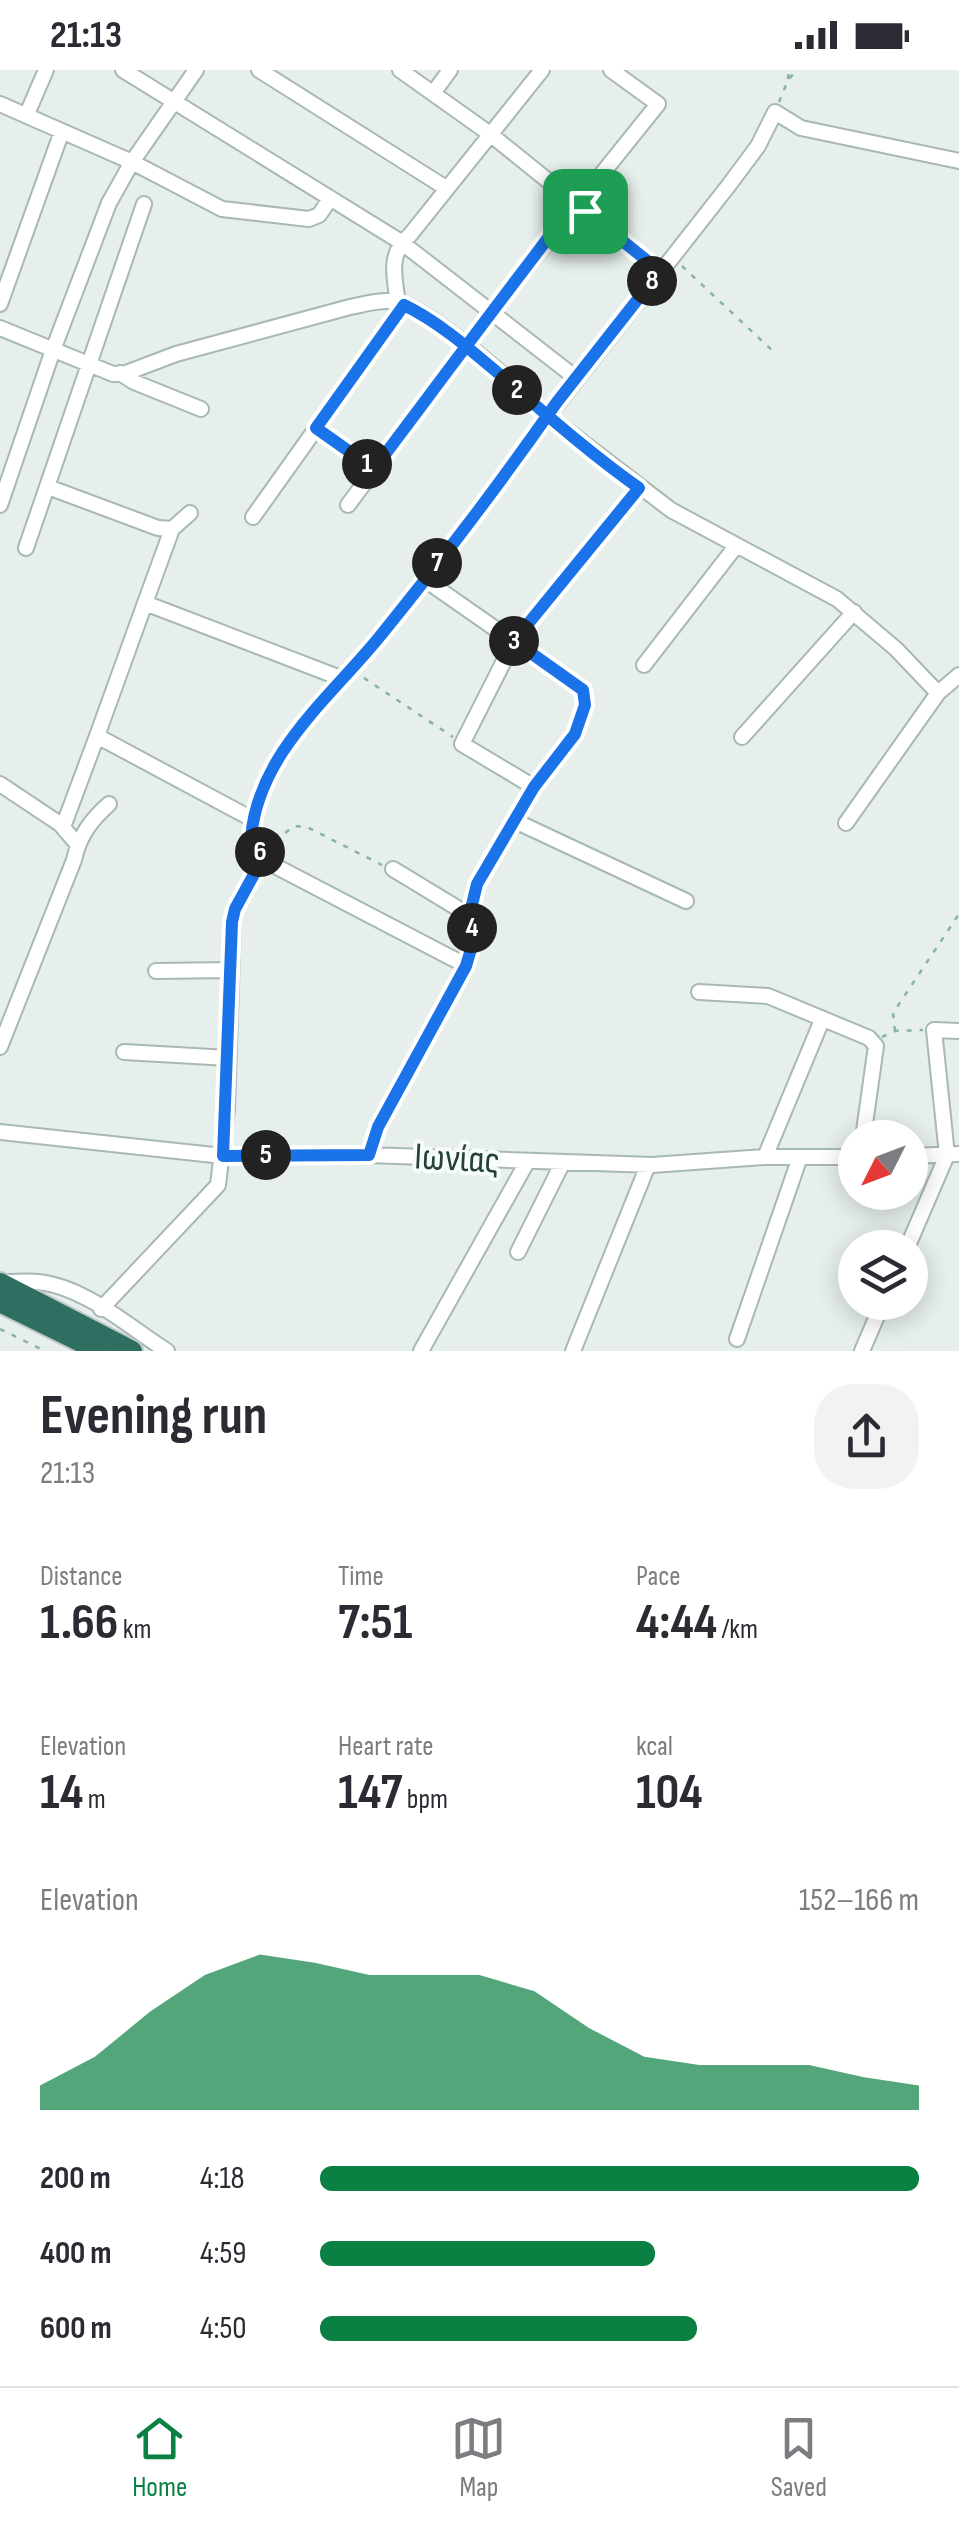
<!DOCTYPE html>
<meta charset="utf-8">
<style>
body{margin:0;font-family:"Sofia Sans Condensed",sans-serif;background:#f2f2f3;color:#2b2b33;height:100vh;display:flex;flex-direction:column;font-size:38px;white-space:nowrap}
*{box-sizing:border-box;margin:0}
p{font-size:32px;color:#7c7c81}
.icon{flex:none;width:55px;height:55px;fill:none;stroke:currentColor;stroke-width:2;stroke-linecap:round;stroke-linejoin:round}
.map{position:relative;height:1281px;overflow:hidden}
.panel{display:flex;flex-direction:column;background:#fff;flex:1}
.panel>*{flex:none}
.needle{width:65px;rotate:228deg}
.buttons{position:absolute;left:838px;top:1050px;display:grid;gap:20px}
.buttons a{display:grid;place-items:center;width:90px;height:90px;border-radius:50%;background:#fff;box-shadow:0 5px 25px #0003;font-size:50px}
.pin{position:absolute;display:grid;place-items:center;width:85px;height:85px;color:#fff;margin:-42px;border-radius:20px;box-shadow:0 5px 15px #0006}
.km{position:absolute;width:50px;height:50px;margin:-25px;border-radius:50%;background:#222;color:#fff;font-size:28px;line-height:50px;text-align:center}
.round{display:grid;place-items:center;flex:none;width:105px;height:105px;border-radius:40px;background:#f2f2f3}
.overview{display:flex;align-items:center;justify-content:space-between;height:170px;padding:0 40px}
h1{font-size:55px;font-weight:700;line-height:75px}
.stats{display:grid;grid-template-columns:repeat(3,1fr);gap:15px;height:170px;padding:10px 40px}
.stats div{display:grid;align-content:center}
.stats b{font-size:50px;font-weight:700}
.stats small{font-size:28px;font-weight:400}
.stats p{font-size:28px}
.chart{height:280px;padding:20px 40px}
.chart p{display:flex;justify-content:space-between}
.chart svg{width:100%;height:180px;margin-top:10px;fill:#0b8043;opacity:.7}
ul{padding:0 40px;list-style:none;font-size:32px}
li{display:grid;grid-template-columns:160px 120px 1fr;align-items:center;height:75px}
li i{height:25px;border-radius:12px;background:#0b8043}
.status{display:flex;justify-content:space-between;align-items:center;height:70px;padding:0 50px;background:#fff;direction:ltr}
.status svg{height:28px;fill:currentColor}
.dock{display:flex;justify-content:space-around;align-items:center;height:140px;border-top:2px solid #e1e1e2;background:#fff;font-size:28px;color:#7c7c81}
.dock a{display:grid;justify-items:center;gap:5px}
.dock .active{color:#0b8043}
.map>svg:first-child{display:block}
</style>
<div class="status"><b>21:13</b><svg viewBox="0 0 49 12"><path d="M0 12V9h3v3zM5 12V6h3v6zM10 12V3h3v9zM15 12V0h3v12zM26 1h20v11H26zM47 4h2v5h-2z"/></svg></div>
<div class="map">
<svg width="959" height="1281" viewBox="0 0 959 1281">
<rect width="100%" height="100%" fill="#e6efeb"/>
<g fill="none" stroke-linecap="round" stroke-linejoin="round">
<!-- minor casing -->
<g stroke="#a8b8b2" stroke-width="18">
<path id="minor" d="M123,0L401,172L576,308
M259,0L446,118
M400,0L490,64L660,201
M434,22L450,0
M0,34L132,92L222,139L309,149L319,145L330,129
M27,44L46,0
M398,232C394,207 388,182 410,165L542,0
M0,234L62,61
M0,258L113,304L126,303L176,284L350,237C365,234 382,229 397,232C433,240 519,318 548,346L729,115L758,76L775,42L801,58L959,91
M120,303L134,312L201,339
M316,358L374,399
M48,417L158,458L172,459L190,443
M0,435L53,280L109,133L132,92L196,0
M348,435L491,242L658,34L611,0
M253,447L404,235
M26,478L144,134
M424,509L583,620
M145,533L172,459
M644,595L736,476
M742,667L854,542
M0,714L60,754L78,775
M252,749L97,666L145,533L343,609
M515,751L686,831
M846,753L938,623
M63,757L97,666
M393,799L472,847
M467,896L277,797L251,768C258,683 330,627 381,565C439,494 495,421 548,346L671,440L837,529L896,579L938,623L959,605
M156,901L231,900
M699,922L768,926L869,968L876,976L863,1068
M0,977L74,790C79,766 91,750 109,734
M124,982L229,988
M0,1062L223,1086L369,1085L652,1095L765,1087H855
M369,1085L378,1057L467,896L474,869L471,839L477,814L534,717L462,674L514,571L639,418
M910,1086L959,1084
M765,1087L822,950
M907,1178L947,1085L934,960L959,961
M518,1182L563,1092
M6,1212C17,1212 28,1211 39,1212C85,1217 129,1257 167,1281
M101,1239L218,1115L227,1039L233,852L235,839L264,786
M737,1269L800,1087
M421,1281L527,1092
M573,1281L648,1095
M862,1281L883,1232"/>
</g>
<!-- highway casing -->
<g stroke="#c2cac8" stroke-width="24">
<path id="highway" d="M0,1213L132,1281
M0,1232L99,1281"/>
</g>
<!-- path -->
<path stroke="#86b3a5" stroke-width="2.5" stroke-dasharray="5 8" stroke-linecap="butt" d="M788,9L789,0
M779,32L788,10L797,0
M682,196L776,284
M364,608L453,667
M541,708L575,664L585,635
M275,771L294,756L307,757L382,795
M895,961L893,943L959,844
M882,967L895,961L923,960
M0,1259L45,1281"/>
<!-- minor -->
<use href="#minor" stroke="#fff" stroke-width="14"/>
<!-- highway -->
<use href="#highway" stroke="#2f6f62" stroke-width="20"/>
</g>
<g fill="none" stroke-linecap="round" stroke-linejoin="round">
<!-- route casing -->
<g stroke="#fff" stroke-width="20">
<path id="route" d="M585,141L575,133C507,221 441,310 374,399L316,358L404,235C441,253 473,282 505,309C548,346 592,385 639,418L514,571L583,620L585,635L575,664L534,717L477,814L471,839L474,869L466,896L378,1057L369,1085L223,1086L232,852L235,839L264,786L251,768C258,683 331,627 381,565C442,490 501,412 557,332L660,201L585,141"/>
</g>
<!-- route -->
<use href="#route" stroke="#1a73e8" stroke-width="12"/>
</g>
<g text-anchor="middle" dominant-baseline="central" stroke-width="8" stroke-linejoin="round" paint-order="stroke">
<!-- street labels -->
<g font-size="38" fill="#24423a" stroke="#f7fbf9">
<text transform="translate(457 1089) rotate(3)">Ιωνίας</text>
</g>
</g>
</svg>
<div class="buttons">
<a><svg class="needle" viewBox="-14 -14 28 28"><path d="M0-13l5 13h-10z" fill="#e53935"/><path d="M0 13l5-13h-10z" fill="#7c7c81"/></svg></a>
<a><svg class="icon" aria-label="layers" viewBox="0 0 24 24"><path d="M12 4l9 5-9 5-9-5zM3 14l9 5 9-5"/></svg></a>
</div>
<div class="pin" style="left:585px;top:141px;background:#1e9e55"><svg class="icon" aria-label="arrive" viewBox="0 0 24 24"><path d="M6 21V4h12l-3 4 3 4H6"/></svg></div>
<b class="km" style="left:367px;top:394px">1</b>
<b class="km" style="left:517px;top:320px">2</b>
<b class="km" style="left:514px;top:571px">3</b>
<b class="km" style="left:472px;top:858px">4</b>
<b class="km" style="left:266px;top:1085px">5</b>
<b class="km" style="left:260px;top:782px">6</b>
<b class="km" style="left:437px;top:493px">7</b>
<b class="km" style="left:652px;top:211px">8</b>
</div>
<section class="panel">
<div class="overview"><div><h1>Evening run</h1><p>21:13</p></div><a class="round"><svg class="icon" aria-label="share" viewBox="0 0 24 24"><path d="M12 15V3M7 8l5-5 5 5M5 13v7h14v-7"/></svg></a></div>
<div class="stats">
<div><p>Distance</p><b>1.66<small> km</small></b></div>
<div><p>Time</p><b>7:51</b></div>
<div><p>Pace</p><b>4:44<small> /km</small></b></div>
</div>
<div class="stats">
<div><p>Elevation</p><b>14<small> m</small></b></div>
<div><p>Heart rate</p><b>147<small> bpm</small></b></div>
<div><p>kcal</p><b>104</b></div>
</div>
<div class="chart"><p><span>Elevation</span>152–166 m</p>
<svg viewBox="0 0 160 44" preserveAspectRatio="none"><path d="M0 44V38L10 31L20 20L30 11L40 6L50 8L60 11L70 11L80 11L90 15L100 24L110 31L120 33L130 33L140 33L150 36L160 38V44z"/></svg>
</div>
<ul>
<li><b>200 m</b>4:18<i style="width:100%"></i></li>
<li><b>400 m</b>4:59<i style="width:56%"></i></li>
<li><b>600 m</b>4:50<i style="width:63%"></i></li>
</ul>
</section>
<nav class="dock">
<a class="active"><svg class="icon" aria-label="home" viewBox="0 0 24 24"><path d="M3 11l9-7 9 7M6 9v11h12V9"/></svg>Home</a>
<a><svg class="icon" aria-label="map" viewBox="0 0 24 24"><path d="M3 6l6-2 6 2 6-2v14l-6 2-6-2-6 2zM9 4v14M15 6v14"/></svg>Map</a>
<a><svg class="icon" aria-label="saved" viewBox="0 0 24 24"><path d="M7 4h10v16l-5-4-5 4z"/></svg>Saved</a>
</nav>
